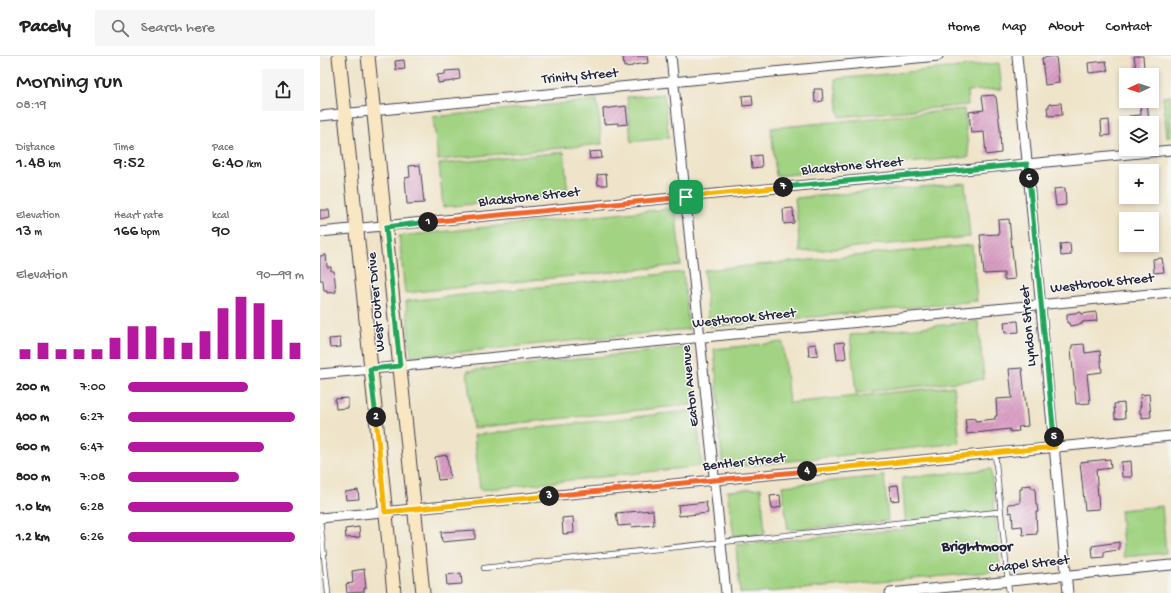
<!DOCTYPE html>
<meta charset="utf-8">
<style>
body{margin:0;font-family:"Gochi Hand",sans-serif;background:#f6f6f6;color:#222;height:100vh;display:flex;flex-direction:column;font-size:15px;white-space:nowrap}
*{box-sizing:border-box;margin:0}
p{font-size:13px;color:#767676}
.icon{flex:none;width:22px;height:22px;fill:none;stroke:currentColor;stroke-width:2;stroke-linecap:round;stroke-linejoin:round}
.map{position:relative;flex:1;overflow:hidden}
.sheet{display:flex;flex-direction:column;background:#fff;width:320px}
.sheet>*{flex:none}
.needle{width:26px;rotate:266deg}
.buttons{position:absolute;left:799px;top:12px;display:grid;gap:8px}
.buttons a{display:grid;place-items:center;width:40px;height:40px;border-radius:0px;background:#fff;box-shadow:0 2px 6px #0003;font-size:20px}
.pin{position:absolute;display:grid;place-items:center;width:34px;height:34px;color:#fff;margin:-17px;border-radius:8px;box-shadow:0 2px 6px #0006}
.km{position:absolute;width:20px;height:20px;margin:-10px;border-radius:50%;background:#222;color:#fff;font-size:11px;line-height:20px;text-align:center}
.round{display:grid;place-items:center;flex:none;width:42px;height:42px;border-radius:0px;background:#f6f6f6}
.head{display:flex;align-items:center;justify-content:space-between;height:68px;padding:0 16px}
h1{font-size:22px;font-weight:600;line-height:30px}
.stats{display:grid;grid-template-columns:repeat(3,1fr);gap:6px;height:68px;padding:4px 16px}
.stats div{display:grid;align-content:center}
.stats b{font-size:17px;font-weight:600}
.stats small{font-size:11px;font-weight:400}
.stats p{font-size:11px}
.chart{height:112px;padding:8px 16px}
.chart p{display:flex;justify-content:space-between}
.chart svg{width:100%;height:72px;margin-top:4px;stroke:#b5179e;stroke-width:6}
ul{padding:0 16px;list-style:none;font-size:13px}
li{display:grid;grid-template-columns:64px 48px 1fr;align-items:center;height:30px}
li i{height:10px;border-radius:5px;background:#b5179e}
header{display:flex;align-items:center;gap:24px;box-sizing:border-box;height:56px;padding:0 20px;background:#fff;border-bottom:1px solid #e0e0e0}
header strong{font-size:19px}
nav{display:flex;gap:22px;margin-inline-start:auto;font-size:14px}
.search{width:280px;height:36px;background:#f6f6f6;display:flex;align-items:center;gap:10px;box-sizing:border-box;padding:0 14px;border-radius:0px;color:#767676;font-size:15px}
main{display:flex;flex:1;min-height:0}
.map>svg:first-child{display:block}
</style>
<header>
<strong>Pacely</strong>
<div class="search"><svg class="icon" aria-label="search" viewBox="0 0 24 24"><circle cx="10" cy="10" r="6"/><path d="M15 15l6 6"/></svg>Search here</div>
<nav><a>Home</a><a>Map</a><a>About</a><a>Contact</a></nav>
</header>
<main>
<section class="sheet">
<div class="head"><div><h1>Morning run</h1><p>08:19</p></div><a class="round"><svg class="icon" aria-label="share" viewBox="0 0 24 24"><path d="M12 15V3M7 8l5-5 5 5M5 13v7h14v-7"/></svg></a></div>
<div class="stats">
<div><p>Distance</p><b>1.48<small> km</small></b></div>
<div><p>Time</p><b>9:52</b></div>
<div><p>Pace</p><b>6:40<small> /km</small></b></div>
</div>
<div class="stats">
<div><p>Elevation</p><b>13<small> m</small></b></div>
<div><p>Heart rate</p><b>166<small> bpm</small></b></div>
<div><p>kcal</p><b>90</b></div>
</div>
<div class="chart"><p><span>Elevation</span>90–99 m</p>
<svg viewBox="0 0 160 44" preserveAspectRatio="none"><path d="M5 44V38M15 44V34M25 44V38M35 44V38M45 44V38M55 44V31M65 44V24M75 44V24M85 44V31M95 44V34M105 44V27M115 44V13M125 44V6M135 44V10M145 44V20M155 44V34"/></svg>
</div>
<ul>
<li><b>200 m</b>7:00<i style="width:68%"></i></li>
<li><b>400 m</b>6:27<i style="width:95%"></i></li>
<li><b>600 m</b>6:47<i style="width:77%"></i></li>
<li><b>800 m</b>7:08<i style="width:63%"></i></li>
<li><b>1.0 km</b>6:28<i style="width:94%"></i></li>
<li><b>1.2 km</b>6:26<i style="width:95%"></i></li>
</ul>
</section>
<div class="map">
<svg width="851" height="537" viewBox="0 0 851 537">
<defs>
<pattern id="building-hatch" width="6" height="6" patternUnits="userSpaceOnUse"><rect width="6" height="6" fill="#da9dc4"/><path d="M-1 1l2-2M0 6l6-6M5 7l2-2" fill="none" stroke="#b080a0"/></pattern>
</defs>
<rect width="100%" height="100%" fill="#f6f6f2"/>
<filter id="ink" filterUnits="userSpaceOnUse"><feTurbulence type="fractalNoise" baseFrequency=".025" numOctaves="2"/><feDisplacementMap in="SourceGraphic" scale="8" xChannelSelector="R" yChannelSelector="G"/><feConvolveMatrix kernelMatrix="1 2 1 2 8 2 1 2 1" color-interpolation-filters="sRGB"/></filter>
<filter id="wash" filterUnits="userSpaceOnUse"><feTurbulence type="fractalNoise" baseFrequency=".012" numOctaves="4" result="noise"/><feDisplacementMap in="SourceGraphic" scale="16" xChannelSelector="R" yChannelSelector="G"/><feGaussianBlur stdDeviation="0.9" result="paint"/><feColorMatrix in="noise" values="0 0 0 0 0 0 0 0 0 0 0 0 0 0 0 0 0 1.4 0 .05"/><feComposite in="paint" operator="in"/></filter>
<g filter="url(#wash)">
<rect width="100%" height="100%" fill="#efe4c9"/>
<!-- grass -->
<path fill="#a1d382" stroke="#627a5e" d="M679,7L682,33L647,35L648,49L519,61L515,23Z
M344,38L349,82L311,86L307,41Z
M851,40V81H847L843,41Z
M277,44L282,88L118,104L113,61Z
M644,53L649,101L456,120L451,72Z
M244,96L248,139L123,151L119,108Z
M645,127L650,181L480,196L475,142Z
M355,152L361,209L85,237L79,180Z
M652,189L657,245L389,271L384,214Z
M363,216L369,273L91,301L86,245Z
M658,265L664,323L536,337L530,279Z
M463,286L469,347L634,330L640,387L403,412L397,355L399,354L394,293Z
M370,291L376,348L153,372L147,315Z
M376,354L382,410L160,434L154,379Z
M671,413L680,515L438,537H420L416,489L586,473L582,422Z
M564,420L568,465L468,474L462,430Z
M441,432L445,477L414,480L407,435Z
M842,450L846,497L804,501L800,454Z"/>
<g id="blocks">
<!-- building -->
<path fill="url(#building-hatch)" d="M303,0H327L328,7L313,9V10L304,11Z
M736,0L739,27L725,29L722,2Z
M814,0H823L824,13L816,14Z
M84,4L85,13L76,14L75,5Z
M786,5L788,15L769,17L768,7Z
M139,14L140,23L134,24V25L118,27L117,19L125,18V15Z
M494,33H502L503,45L495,46Z
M432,39L433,49L423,50L422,40Z
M674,39L675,41H676L680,72L681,97L666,99L664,76L651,77L649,56L664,54L662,40Z
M820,45H827L829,67H810L809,60L821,59Z
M741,47L742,59L728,60L727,51H729V48Z
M306,50L308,68L298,69V67L284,68L283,53Z
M789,64L790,79L782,80L781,65Z
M281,95L282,102L270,103L269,96Z
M441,99L442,111L432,112L431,100Z
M100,109L104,147L87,148L85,122L90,121L89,110Z
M286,118L287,129H278L277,119Z
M745,132L746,149L736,150L734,133Z
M473,152L474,167L464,168L463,153Z
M0,154H9L10,162L0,164Z
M689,163L695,223L684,224V217L664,218L660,179L679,178L678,164Z
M750,187L751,199L741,200L740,188Z
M6,199L7,211H11V215H14L16,236L7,237V235H4L3,224H0V200Z
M842,202L844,216L834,217L833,203Z
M761,256V258L776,256L777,265L762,266V268L750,270L749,267H747V258Z
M698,265L699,276L685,277L684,266Z
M20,282L21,291L10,292L9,283Z
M524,286L526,302L517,304L515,287Z
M496,288L498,299L489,300L488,289Z
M764,288L765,297L780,295L782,316L767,318L770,347L756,348L751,292H752V289Z
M702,312L708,370L698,371L699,375L690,376V373L647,378L645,363L655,362V365L675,363V360H677L676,343L692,342L689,313Z
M829,338L831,361L822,362V358H820V350H821L820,339Z
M28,342V352L16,353L15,343Z
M804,347L805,362L795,363L794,348Z
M127,399L130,423L118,424L115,401Z
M790,403L791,412L776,414L779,453L765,454L760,406Z
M811,405L812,421H802L801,406Z
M578,429L580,444L571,445L569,430Z
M711,429V432H715L716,449H717L718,456H716L717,478L703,479L702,470L693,471L692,456L689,457L688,448L700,447V433H702V430Z
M38,434L39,443L26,444L25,436Z
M460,439L461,451L452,453L450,440Z
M386,446L388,457L359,460L358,449Z
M333,454L334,469L311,471V469L298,470L296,457Z
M253,461L254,477L243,478L242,462Z
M39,471L40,481L26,482L25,473Z
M155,474V483L122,486L121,476Z
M799,486V494L784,496V501L773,502L772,490Z
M44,513L46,532H44V536L27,537L26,528L33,527L32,515Z
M141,517L142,528L127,529L126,519Z"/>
</g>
</g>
<g filter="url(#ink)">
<use href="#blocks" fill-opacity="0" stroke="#413f50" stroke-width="1"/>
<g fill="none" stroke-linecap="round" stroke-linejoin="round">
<!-- lane casing -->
<g stroke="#413f50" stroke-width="6">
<path id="lane" d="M675,397L689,537
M0,464L8,537
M164,512L677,456"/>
</g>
<!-- street casing -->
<g stroke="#413f50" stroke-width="11">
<path id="street" d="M351,0L406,537
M697,0L748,537
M0,60L618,0
M0,176L851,94
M0,318L851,236
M0,462L851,380
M570,537L851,509"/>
</g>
<!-- secondary casing -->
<g stroke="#413f50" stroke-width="15">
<path id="secondary" d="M19,0L74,537
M48,0L103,537"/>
</g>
<!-- lane -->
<use href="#lane" stroke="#fff" stroke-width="4.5"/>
<!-- street -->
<use href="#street" stroke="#fff" stroke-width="9"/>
<!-- secondary -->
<use href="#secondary" stroke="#f9e7c3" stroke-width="13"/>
</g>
</g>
<g fill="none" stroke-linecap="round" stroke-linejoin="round" filter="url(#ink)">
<!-- split-1 casing -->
<g stroke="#fff" stroke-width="8">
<path id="split-1" d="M108,166L366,141"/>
</g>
<!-- split-2 casing -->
<g stroke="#fff" stroke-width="8">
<path id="split-2" d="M56,361L50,313L80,310L66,171L108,166"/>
</g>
<!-- split-3 casing -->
<g stroke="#fff" stroke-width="8">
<path id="split-3" d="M56,361L65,456L229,440"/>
</g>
<!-- split-4 casing -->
<g stroke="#fff" stroke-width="8">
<path id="split-4" d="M229,440L487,415"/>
</g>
<!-- split-5 casing -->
<g stroke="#fff" stroke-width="8">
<path id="split-5" d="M487,415L735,391L734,381"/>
</g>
<!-- split-6 casing -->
<g stroke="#fff" stroke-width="8">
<path id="split-6" d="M709,122L734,381"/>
</g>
<!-- split-7 casing -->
<g stroke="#fff" stroke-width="8">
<path id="split-7" d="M463,131L707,108L709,122"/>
</g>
<!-- split-8 casing -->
<g stroke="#fff" stroke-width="8">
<path id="split-8" d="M366,141L463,131"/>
</g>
<!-- split-1 -->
<use href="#split-1" stroke="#f0652b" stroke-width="5"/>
<!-- split-2 -->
<use href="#split-2" stroke="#22a559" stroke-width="5"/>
<!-- split-3 -->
<use href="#split-3" stroke="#f5b400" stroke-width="5"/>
<!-- split-4 -->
<use href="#split-4" stroke="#f0652b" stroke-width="5"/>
<!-- split-5 -->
<use href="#split-5" stroke="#f5b400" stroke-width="5"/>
<!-- split-6 -->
<use href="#split-6" stroke="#22a559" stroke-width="5"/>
<!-- split-7 -->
<use href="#split-7" stroke="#22a559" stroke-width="5"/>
<!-- split-8 -->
<use href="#split-8" stroke="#f5b400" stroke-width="5"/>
</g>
<g text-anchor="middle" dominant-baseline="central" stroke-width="3" stroke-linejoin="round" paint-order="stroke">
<!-- street labels -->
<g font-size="14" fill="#22223b" stroke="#f6f6f2">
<text transform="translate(260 21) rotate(-5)">Trinity Street</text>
<text transform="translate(532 111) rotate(-5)">Blackstone Street</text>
<text transform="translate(209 142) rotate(-6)">Blackstone Street</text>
<text transform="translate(782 228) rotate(-6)">Westbrook Street</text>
<text transform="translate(57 246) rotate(-95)">West Outer Drive</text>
<text transform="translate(424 263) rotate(-6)">Westbrook Street</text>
<text transform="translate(709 270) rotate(-95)">Lyndon Street</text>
<text transform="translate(371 330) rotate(-96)">Eaton Avenue</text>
<text transform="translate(424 407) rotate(-6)">Bentler Street</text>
<text transform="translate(709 509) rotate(-6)">Chapel Street</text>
</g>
<!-- neighbourhood labels -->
<g font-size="15" font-weight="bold" fill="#22223b" stroke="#f6f6f2">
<text x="657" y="491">Brightmoor</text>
</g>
</g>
</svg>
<div class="buttons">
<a><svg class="needle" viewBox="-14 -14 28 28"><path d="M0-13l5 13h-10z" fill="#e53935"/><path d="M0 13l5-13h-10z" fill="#767676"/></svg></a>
<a><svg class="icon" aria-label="layers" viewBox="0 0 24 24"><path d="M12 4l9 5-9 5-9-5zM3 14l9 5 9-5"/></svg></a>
<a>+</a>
<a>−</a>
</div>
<div class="pin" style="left:366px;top:141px;background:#1e9e55"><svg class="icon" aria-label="arrive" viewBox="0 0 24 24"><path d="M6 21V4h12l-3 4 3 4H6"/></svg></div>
<b class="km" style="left:108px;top:166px">1</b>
<b class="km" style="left:56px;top:361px">2</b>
<b class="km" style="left:229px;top:440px">3</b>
<b class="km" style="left:487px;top:415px">4</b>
<b class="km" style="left:734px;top:381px">5</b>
<b class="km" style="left:709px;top:122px">6</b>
<b class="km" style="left:463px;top:131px">7</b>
</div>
</main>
